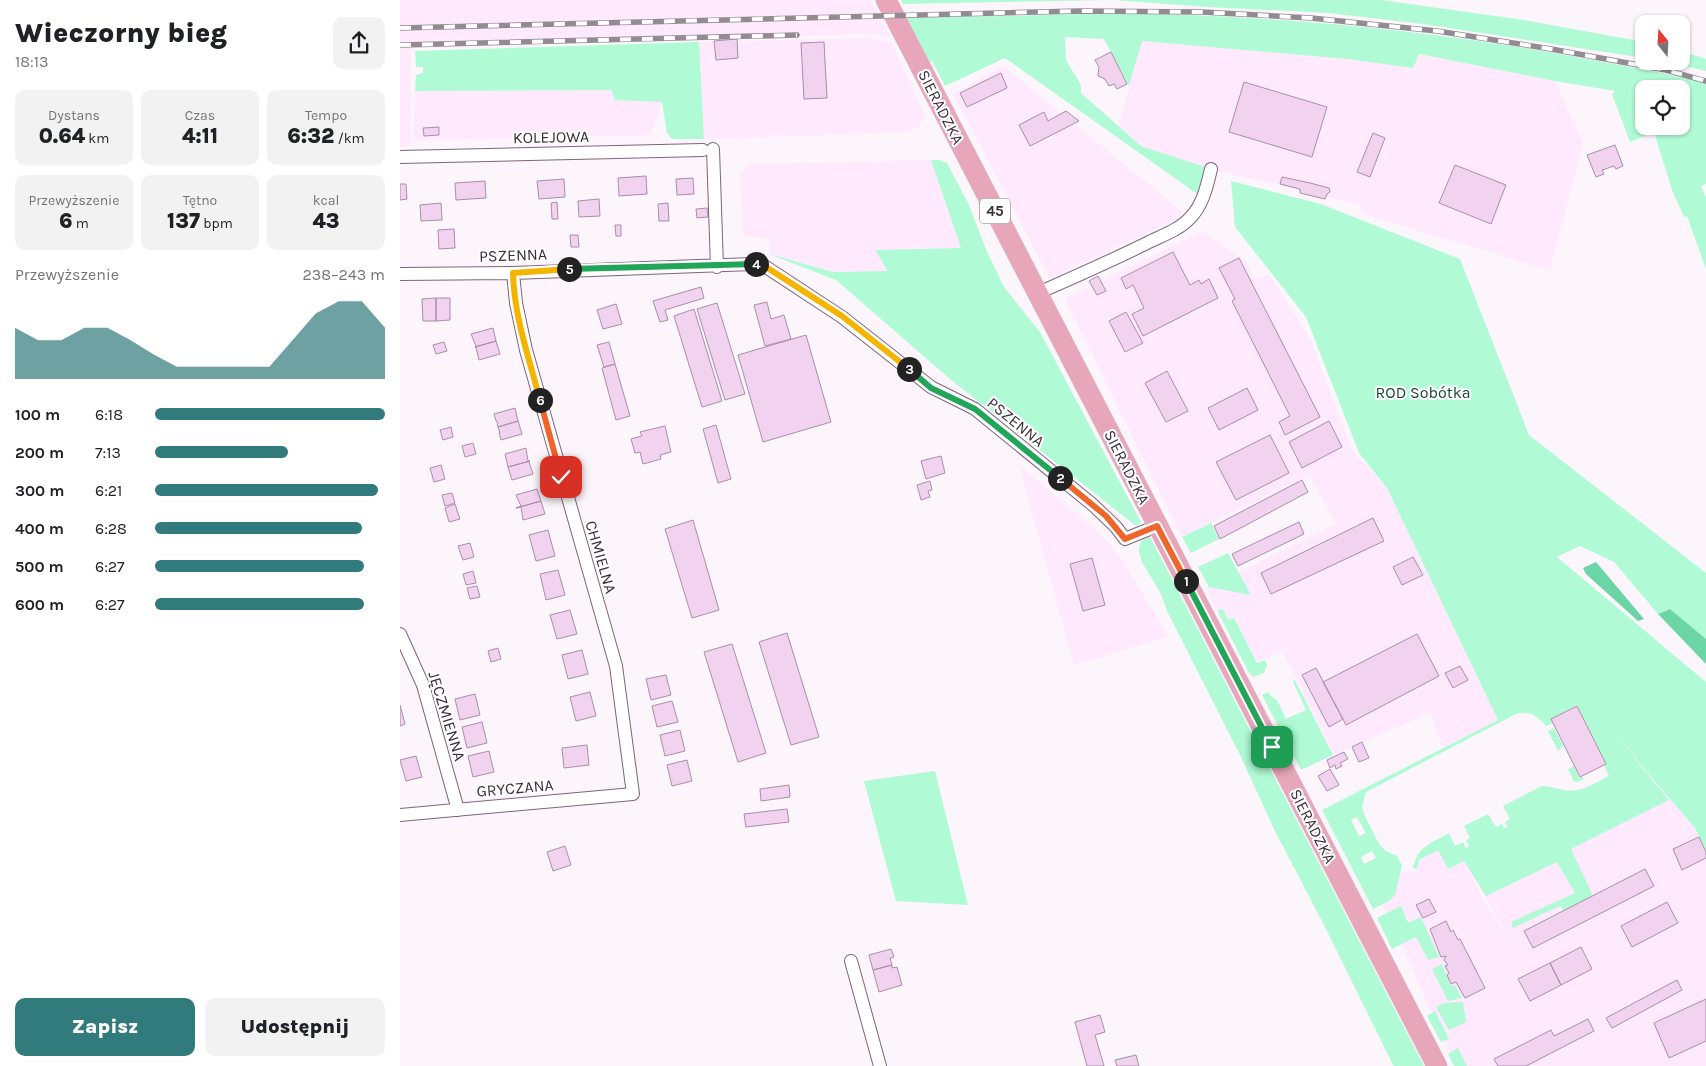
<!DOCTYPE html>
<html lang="pl">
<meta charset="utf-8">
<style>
body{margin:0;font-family:Karla,sans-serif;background:#f2f2f2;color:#202124;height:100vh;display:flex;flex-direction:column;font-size:19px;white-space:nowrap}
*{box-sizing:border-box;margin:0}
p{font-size:16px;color:#757577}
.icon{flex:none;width:28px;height:28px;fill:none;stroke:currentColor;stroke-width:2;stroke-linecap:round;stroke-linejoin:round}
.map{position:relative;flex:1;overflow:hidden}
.sheet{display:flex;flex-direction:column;background:#fff;width:400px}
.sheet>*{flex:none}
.needle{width:32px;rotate:342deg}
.buttons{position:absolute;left:1235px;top:15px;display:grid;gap:10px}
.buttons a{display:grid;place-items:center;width:55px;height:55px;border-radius:10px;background:#fff;box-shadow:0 1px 4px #0004;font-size:25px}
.pin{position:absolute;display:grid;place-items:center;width:42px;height:42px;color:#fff;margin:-21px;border-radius:10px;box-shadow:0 2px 8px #0006}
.km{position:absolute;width:25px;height:25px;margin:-12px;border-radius:50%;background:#222;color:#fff;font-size:14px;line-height:25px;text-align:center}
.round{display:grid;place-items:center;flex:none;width:52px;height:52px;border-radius:10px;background:#f2f2f2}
.overview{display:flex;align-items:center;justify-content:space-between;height:85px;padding:0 15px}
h1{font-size:28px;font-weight:800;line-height:38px}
.stats{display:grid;grid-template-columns:repeat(3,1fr);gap:8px;height:85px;padding:5px 15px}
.stats div{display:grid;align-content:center;border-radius:10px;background:#f2f2f2;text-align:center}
.stats b{font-size:21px;font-weight:800}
.stats small{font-size:14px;font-weight:400}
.stats p{font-size:14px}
.chart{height:140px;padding:10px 15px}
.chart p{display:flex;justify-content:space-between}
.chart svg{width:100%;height:90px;margin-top:5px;fill:#317b7c;opacity:.7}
.primary-button{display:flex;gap:10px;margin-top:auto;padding:10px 15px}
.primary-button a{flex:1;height:58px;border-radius:10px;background:#317b7c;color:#fff;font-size:20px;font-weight:800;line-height:58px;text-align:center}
.primary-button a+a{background:#f2f2f2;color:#202124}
ul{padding:0 15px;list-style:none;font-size:16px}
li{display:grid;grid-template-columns:80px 60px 1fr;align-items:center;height:38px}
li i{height:12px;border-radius:6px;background:#317b7c}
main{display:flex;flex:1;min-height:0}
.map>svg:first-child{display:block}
</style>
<main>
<section class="sheet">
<div class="overview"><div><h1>Wieczorny bieg</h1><p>18:13</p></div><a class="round"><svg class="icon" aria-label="share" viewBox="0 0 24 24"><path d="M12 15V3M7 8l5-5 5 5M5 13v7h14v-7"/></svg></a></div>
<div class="stats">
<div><p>Dystans</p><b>0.64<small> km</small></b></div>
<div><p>Czas</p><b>4:11</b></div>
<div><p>Tempo</p><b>6:32<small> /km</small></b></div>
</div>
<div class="stats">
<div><p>Przewyższenie</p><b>6<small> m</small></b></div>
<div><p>Tętno</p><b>137<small> bpm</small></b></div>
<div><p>kcal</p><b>43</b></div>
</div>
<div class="chart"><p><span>Przewyższenie</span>238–243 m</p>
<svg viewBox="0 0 160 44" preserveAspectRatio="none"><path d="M0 44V19L10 25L20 25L30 19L40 19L50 25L60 32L70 38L80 38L90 38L100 38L110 38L120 25L130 12L140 6L150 6L160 19V44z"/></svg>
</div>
<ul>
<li><b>100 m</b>6:18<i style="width:100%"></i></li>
<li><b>200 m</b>7:13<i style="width:58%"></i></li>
<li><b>300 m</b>6:21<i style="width:97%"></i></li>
<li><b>400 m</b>6:28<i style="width:90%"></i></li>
<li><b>500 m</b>6:27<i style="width:91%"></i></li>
<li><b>600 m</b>6:27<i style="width:91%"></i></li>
</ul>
<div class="primary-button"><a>Zapisz</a><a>Udostępnij</a></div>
</section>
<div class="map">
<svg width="1306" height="1066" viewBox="0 0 1306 1066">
<rect width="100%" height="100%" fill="#fcf5fb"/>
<!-- built -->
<path fill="#fee9fd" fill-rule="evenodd" d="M0,0H470L490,36L469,34L307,38L11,48V146L0,147Z
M470,38L492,43L525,116L519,126L508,132L304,139L299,42Z
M742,41L947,59L1013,68L1019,54L1155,81L1183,142L1150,270L960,213L962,205L811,169L741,146L719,125Z
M603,66L784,213L779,218L650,278L553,94Z
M211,90L215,100L262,102L251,135L13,140L15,91Z
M531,160L561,248L475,250L489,271L433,272L369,254L371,239L343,236L340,173L348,164Z
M802,231L846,261L854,279L870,275L910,339L952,450L987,488L1098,720L1043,748L1030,713L934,755L882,651L846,666L806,588L936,524L909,475L782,537L665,299Z
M619,465L682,518L708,543L725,564L768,637L674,665Z
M1244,769L1295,828L1306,852V1066H1056L974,884L996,872H1016L1019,860L1038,850L1048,868ZM1069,871H1070L1118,953L1083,899Z"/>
<!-- green -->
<path fill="#b0fbd5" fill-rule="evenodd" d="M501,0H713L503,4Z
M714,0H981L1124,20L1244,42V58L1023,24L928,13L807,7Z
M679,13C846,13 1012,27 1176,57C1219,65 1263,72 1306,83V184L1301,186L1306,198V269L1287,216L1284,217L1272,190L1254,132L1230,142L1212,94L1215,91L1155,81L1019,54L1013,68L947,59L742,41L729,86L704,39L665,37L666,60L681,85V93L741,146L811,169L803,198L605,58L545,86L532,61L528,63L505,17L617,16ZM1244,89H1281V126H1244Z
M299,42L304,139H272L267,133L262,102L215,100L211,90L15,91L16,75L23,73V67H16L15,51Z
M1281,51L1306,59V71L1263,61H1281Z
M531,160H539L547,163L569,205L585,247L604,287L640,332L741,522L740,524L736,526L550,379L436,280L369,254L433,272L488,271L475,250L561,248Z
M831,181L921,204L1060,259L1129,435L1306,573V639L1270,609L1258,614L1214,562L1180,546L1157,557L1306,682V851L1295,828L1244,769L1214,728L1243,769L1269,800L1171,849L1193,896L1164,911L1160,906L1113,928L1111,922L1175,893L1157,862L1086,896L1064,861L1048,869L1038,850L1019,860L1017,869L1013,868C1017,847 1031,843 1049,833L1055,846L1063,842L1066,848L1069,846L1066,840L1070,838L1064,826L1088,814L1096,827L1102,824L1104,828L1108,827L1105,822L1110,819L1103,806L1142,786C1150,786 1157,789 1165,790C1181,793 1195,783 1209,776L1204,765L1206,764L1177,705L1151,719L1153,723L1146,726C1138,716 1129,710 1116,714L966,792L962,806L964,814L979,844L986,851L997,856L1002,865L995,895L989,901L973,909L922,810L1098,720L987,488L959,453L906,317L835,227ZM957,817L966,833L959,836L951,820ZM972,851L976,858L964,864L961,857Z
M811,523L819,539L791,553L782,537Z
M750,537L1024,1066H994L992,1063L927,931L875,831L840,755L767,611L761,594L742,562L739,552V547L742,540Z
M828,553L851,595L809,587L798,567Z
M820,609H823L828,620L834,618L857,663L865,660L867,665L864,673L853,677L848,671L818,612Z
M895,680L933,755L901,770L862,695L868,692L871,696L877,700L886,719L906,710L894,684L893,681Z
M1154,728L1163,746L1158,751L1148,731Z
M1174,766L1179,778L1183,777L1184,779L1177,782H1174L1168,769Z
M535,771L568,905L496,901L464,781Z
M1001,906L1008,923L1021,917L1039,957L1028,960L1016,937L992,949L977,918Z
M1042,964L1051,986L1055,985L1062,998L1048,1001L1032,969Z
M1063,1002L1066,1022L1049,1030L1036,1007L1044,1003Z
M1035,1011L1049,1039L1041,1042L1027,1016Z
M1058,1048L1067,1066H1054L1048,1054Z"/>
<!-- forest -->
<path fill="#6cd5a5" d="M1196,562L1244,619L1238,621L1186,574L1183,568Z
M1270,609L1306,639V664L1258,614Z"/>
<!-- building -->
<path fill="#f1d3ef" stroke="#a98ea8" d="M337,39L338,58L316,60L314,41Z
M424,42L427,98L404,99L401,43Z
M711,52L727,84L717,89L714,84L709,86L705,79L698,76L699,67L695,60Z
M601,73L607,88L567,107L560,93Z
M844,82L927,107L912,157L829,132Z
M666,111L679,121L630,146L619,125L644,112L648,121Z
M39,127V135L24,136L23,128Z
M973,133L985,138L970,177L957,172Z
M1215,145L1223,166L1216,169L1214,166L1202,170L1204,174L1196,177L1187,155Z
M1055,165L1106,185L1091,224L1039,203Z
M246,176L247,194L219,196L218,178Z
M882,177L910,183L929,188L930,192L927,194L925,199L900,193V189L880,184Z
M293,178L294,194L277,195L276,179Z
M164,179L165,197L139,199L137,181Z
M85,181L86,198L56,200L55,183Z
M0,184H6L7,199L0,200Z
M199,199L200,216L179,217L178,201Z
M157,202L158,219H152L151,203Z
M41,203L42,220L21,221L20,205Z
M268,203L269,221H259L258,204Z
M307,208L308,217L297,218L296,209Z
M215,225H221V236H216Z
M54,229L55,248L39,249L38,230Z
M170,235H178L179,247H171Z
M773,252L790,285L799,280L801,284L809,279L818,298L743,336L732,314L744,308L733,285L726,289L721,278Z
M839,258L920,417L885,435L879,422L890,416L832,301L835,299L819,268Z
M698,276L706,291L697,295L689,281Z
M301,287L304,298L265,310L268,320L260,322L253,301Z
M36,298V321H23L22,299Z
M42,298H50V320L36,321V298Z
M367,302L371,319L384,315L391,339L365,346L354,305Z
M317,303L345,394L325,400L297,309Z
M216,304L222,324L203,329L197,310Z
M294,309L322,401L302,407L274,316Z
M726,312L743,343L725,352L709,321Z
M93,328L96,341L75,347L76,346L71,334Z
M406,335L431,422L363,442L338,355Z
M96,341L100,354L79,360L76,347H75Z
M44,342L47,351L36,354L33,345Z
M209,342L215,364L204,367L197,345Z
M215,364L230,416L216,420L202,368Z
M767,371L788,411L766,422L745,383Z
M847,388L858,410L819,430L808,408Z
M115,408L118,421L98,427L97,421H96L94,414Z
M118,421L122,434L101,440L99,433H100L98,427Z
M929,421L942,447L902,468L889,442Z
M316,425L331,479L318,483L303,429Z
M265,426L271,452L260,455L261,459L243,464L240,452L235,453L231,439L242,436L240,432Z
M51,427L53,437L43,440L40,430Z
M870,435L889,473L836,500L816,462Z
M73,443L76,454L65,457L62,446Z
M126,448L128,461H130L108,467L105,454Z
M541,456L545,473L526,479L521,461Z
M130,461L129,462L133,474L112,480L108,467Z
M41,465L45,479L34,482L30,468Z
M902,480L908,492L820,539L814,526Z
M530,481L532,490L528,491L530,497L521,500L517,485Z
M137,489L141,501L116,508L121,506L116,495Z
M52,493L55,503L45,506L42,495Z
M141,501L145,514L123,520L121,507L116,508Z
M55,504L60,519L49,522L45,508Z
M973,518L984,541L871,594L861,573Z
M293,520L319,610L292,618L265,529Z
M899,522L904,534L838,566L832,554Z
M148,530L155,556L136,561L129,535Z
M70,543L74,557L63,560L58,546Z
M1013,557L1023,575L1002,585L993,567Z
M692,558L705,605L683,611L670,564Z
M158,570L165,595L146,600L140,574Z
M73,571L76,583L66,585L63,574Z
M77,586L80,597L70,599L67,588Z
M170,610L177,634L157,639L150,615Z
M387,633L419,737L391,745L359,642Z
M1017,634L1039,676L946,725L923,682Z
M332,644L366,753L338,762L304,652Z
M98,648L101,659L91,662L88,651Z
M182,650L188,674L168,679L162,655Z
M1060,666L1068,680L1053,688L1045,673Z
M916,668L943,719L929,727L902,675Z
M266,675L271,695L251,700L246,679Z
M190,692L196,716L176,721L170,697Z
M75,694L80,715L60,720L55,699Z
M272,701L278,722L257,727L252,706Z
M0,705L5,724L0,726Z
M1177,706L1206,764L1180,777L1151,719Z
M82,722L87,743L67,748L62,727Z
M280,730L285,751L265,756L260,735Z
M962,742L969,758L959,762L952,747Z
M187,745L189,765L164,768L162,748Z
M89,751L94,772L73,777L68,756Z
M944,752L948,759L940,763L942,766L936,769L935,765L930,768L927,760Z
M16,756L22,777L6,781L0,760Z
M287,760L292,781L272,786L267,765Z
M930,769L939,785L927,791L918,776Z
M389,785L390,797L361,801L360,789Z
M387,809L389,822L346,827L344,814Z
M1299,837L1306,852V858L1282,870L1273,849Z
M165,846L171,865L153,871L147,852Z
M1245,869L1254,886L1133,948L1124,931Z
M1029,899L1036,912L1023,918L1016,905Z
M1267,902L1278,923L1232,947L1221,926Z
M1046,921L1051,932L1053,930L1058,940L1060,939L1085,988L1065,998L1056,982L1051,984L1047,975L1049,973L1045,966L1048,965L1044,960L1046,956L1041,957L1030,929Z
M1181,947L1192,969L1161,985L1150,963Z
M491,949L494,957L490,958L492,965L473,970L469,955Z
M1150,963L1161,985L1130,1001L1118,979Z
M492,965V968L497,967L502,985L479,992L473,970Z
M1277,980L1282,990L1212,1028L1206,1018Z
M1306,999V1041L1269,1058L1254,1023Z
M700,1015L705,1032L695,1035L704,1066H687L675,1022Z
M1188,1019L1194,1031L1126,1066H1098L1094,1059L1151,1030L1154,1036Z
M736,1055L739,1066H717L715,1060Z"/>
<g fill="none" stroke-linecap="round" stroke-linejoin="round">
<!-- street casing -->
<g stroke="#7e647d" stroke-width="14">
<path id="street" d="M313,149L317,267
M0,157L303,150
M0,274L113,273L352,264L363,265L442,317L531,387L575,409L693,505L716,527L725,539L757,526
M638,293C674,277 711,261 747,243C761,236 779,230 790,218C803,205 807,186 811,169
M0,634L23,685L58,810
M0,815L233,794L216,666L126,350L116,303L113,273
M451,961L480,1066"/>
</g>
<!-- primary casing -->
<g stroke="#d4d1d3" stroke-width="21">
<path id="primary" d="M486,0L1037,1066"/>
</g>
<!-- street -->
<use href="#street" stroke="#fff" stroke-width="12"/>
<!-- primary -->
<use href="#primary" stroke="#e8a6bb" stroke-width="20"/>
<!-- rail casing -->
<g stroke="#948a93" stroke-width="5.5">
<path id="rail" d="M0,28L679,11L802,12L911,18L1037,31L1151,49L1266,70L1306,81
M0,45L397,35"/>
</g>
<!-- rail -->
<use href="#rail" stroke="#fff" stroke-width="4" stroke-dasharray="11" stroke-linecap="butt"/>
</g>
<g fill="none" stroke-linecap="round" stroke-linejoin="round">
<!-- split-1 casing -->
<g stroke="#fff" stroke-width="10">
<path id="split-1" d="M786,581L872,747"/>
</g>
<!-- split-2 casing -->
<g stroke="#fff" stroke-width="10">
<path id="split-2" d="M660,478L706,516L725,539L757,526L786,581"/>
</g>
<!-- split-3 casing -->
<g stroke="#fff" stroke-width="10">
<path id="split-3" d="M509,369L531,388L575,409L660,478"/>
</g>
<!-- split-4 casing -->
<g stroke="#fff" stroke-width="10">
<path id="split-4" d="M356,264L363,265L442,316L509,369"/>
</g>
<!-- split-5 casing -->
<g stroke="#fff" stroke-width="10">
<path id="split-5" d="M169,269L356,264"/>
</g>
<!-- split-6 casing -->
<g stroke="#fff" stroke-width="10">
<path id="split-6" d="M140,400C129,358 114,316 113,273L169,269"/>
</g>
<!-- split-7 casing -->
<g stroke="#fff" stroke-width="10">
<path id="split-7" d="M140,400L161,477"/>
</g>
<!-- split-1 -->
<use href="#split-1" stroke="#22a559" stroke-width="6"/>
<!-- split-2 -->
<use href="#split-2" stroke="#f0652b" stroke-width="6"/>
<!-- split-3 -->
<use href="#split-3" stroke="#22a559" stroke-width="6"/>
<!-- split-4 -->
<use href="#split-4" stroke="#f5b400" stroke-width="6"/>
<!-- split-5 -->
<use href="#split-5" stroke="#22a559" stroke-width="6"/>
<!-- split-6 -->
<use href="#split-6" stroke="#f5b400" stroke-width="6"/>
<!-- split-7 -->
<use href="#split-7" stroke="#f0652b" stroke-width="6"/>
</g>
<g text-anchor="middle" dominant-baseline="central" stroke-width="4" stroke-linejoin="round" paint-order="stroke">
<!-- shield labels -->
<rect fill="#fff" stroke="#756d74" stroke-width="1" x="580" y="198.5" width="30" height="25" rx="4"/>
<g font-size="15" font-weight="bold" fill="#3a2e39">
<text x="595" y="211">45</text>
</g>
<!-- street labels -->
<g font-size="16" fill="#3a2e39" stroke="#fff">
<text transform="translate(541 107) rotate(63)">SIERADZKA</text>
<text transform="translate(151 137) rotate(-1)">KOLEJOWA</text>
<text transform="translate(113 255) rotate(-2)">PSZENNA</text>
<text transform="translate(616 422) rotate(39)">PSZENNA</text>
<text transform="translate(727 467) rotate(63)">SIERADZKA</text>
<text transform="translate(201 557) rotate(74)">CHMIELNA</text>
<text transform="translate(47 716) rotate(73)">JĘCZMIENNA</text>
<text transform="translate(115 788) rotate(-5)">GRYCZANA</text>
<text transform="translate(913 826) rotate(63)">SIERADZKA</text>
</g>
<!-- park labels -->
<g font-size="16" fill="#194532" stroke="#fff">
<text x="1023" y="392">ROD Sobótka</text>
</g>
</g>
</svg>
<div class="buttons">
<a><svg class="needle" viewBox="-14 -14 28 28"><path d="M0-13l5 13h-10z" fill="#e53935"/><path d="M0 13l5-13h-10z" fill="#757577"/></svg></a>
<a><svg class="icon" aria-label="locate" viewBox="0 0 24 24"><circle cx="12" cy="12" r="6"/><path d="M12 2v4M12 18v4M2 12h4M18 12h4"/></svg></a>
</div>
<div class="pin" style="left:872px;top:747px;background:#1e9e55"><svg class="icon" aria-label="arrive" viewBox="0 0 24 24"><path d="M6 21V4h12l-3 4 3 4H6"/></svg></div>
<div class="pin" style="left:161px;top:477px;background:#d93025"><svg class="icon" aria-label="check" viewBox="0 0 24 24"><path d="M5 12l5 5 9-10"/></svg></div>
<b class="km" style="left:786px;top:581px">1</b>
<b class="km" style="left:660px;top:478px">2</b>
<b class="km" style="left:509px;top:369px">3</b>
<b class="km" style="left:356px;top:264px">4</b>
<b class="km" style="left:169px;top:269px">5</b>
<b class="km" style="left:140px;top:400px">6</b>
</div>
</main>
